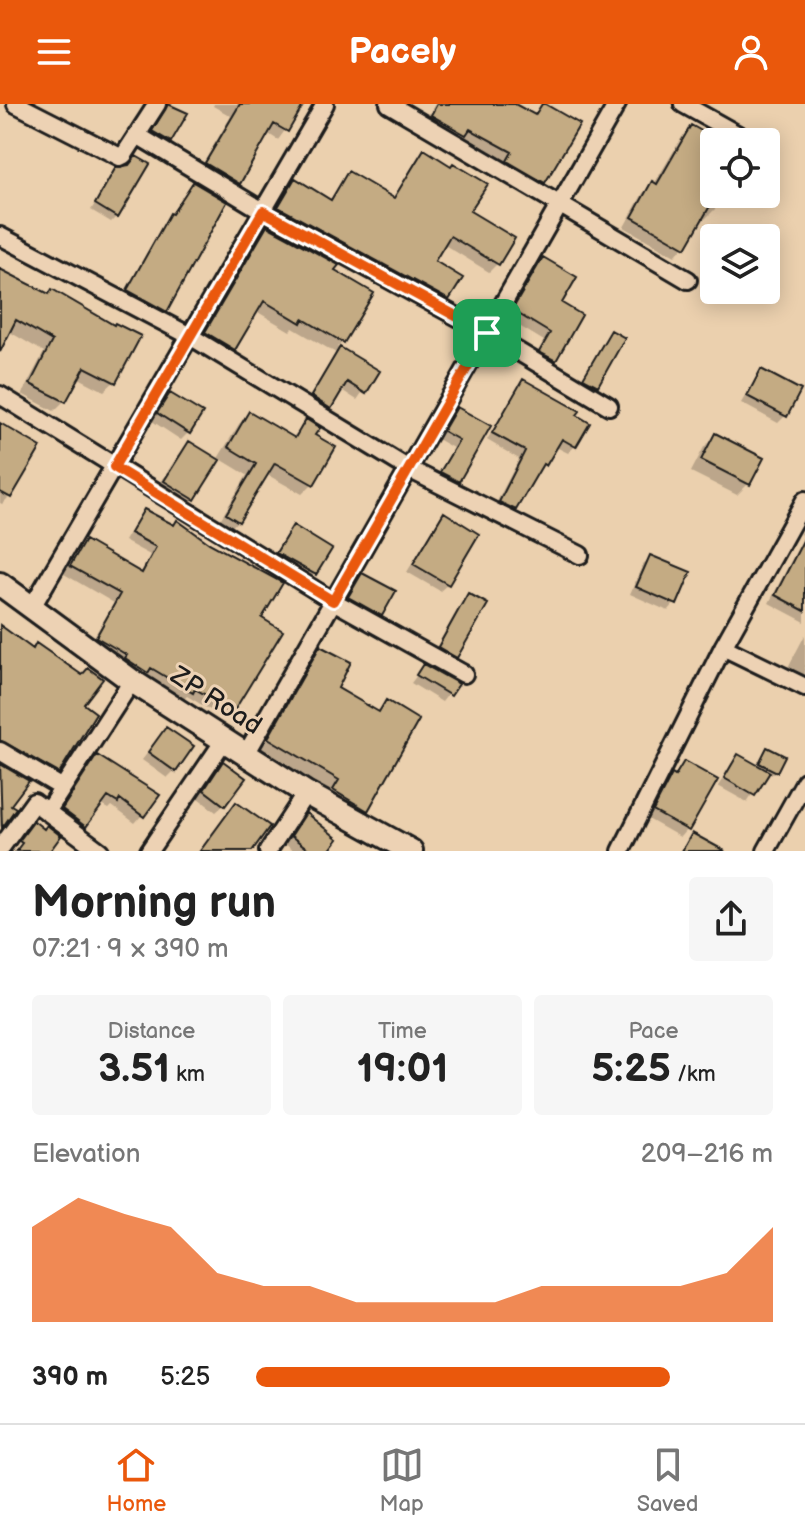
<!DOCTYPE html>
<meta charset="utf-8">
<style>
body{margin:0;font-family:"Balsamiq Sans",sans-serif;background:#f6f6f6;color:#222;height:100vh;display:flex;flex-direction:column;font-size:30px;white-space:nowrap}
*{box-sizing:border-box;margin:0}
p{font-size:26px;color:#767676}
.icon{flex:none;width:44px;height:44px;fill:none;stroke:currentColor;stroke-width:2;stroke-linecap:round;stroke-linejoin:round}
.map{position:relative;height:747px;overflow:hidden}
.drawer{display:flex;flex-direction:column;background:#fff;flex:1}
.drawer>*{flex:none}
.fabs{position:absolute;left:700px;top:24px;display:grid;gap:16px}
.fabs a{display:grid;place-items:center;width:80px;height:80px;border-radius:8px;background:#fff;box-shadow:0 4px 20px #0003;font-size:40px}
.pin{position:absolute;display:grid;place-items:center;width:68px;height:68px;color:#fff;margin:-34px;border-radius:16px;box-shadow:0 4px 12px #0006}
.round{display:grid;place-items:center;flex:none;width:84px;height:84px;border-radius:8px;background:#f6f6f6}
.head{display:flex;align-items:center;justify-content:space-between;height:136px;padding:0 32px}
h1{font-size:44px;font-weight:800;line-height:60px}
.metrics{display:grid;grid-template-columns:repeat(3,1fr);gap:12px;height:136px;padding:8px 32px}
.metrics div{display:grid;align-content:center;border-radius:8px;background:#f6f6f6;text-align:center}
.metrics b{font-size:40px;font-weight:800}
.metrics small{font-size:22px;font-weight:400}
.metrics p{font-size:22px}
.chart{height:224px;padding:16px 32px}
.chart p{display:flex;justify-content:space-between}
.chart svg{width:100%;height:144px;margin-top:8px;fill:#ea580c;opacity:.7}
ul{padding:0 32px;list-style:none;font-size:26px}
li{display:grid;grid-template-columns:128px 96px 1fr;align-items:center;height:60px}
li i{height:20px;border-radius:10px;background:#ea580c}
header{display:flex;justify-content:space-between;align-items:center;height:104px;padding:0 32px;background:#ea580c;color:#fff;font-size:36px;font-weight:800}
.menu{display:flex;justify-content:space-around;align-items:center;height:112px;border-top:2px solid #e0e0e0;background:#fff;font-size:22px;color:#767676}
.menu a{display:grid;justify-items:center;gap:4px}
.menu .active{color:#ea580c}
.map>svg:first-child{display:block}
</style>
<header><svg class="icon" aria-label="menu" viewBox="0 0 24 24"><path d="M4 6h16M4 12h16M4 18h16"/></svg>Pacely<svg class="icon" aria-label="person" viewBox="0 0 24 24"><circle cx="12" cy="8" r="4"/><path d="M4 21q1-7 8-7t8 7"/></svg></header>
<div class="map">
<svg width="805" height="747" viewBox="0 0 805 747">
<rect width="100%" height="100%" fill="#ebd0ae"/>
<filter id="ink" filterUnits="userSpaceOnUse"><feTurbulence type="fractalNoise" baseFrequency=".0125" numOctaves="2"/><feDisplacementMap in="SourceGraphic" scale="16" xChannelSelector="R" yChannelSelector="G"/><feConvolveMatrix kernelMatrix="1 2 1 2 8 2 1 2 1" color-interpolation-filters="sRGB"/></filter>
<g filter="url(#ink)">
<!-- shadow -->
<path fill="#0003" d="M168,0L185,10L162,44L147,35L160,15L161,7Z
M214,0H304L278,36L267,29L239,79L230,88L198,68L231,12L213,2Z
M435,0H511L533,12L543,1V78L534,86L500,66L504,58L461,33L456,39L423,20Z
M691,24L714,45V90H724L715,105L705,115L702,113L684,142L675,152L624,123L643,89L654,80L682,33Z
M424,48L497,160L489,168L443,140L432,158L448,195L440,203L271,111L287,85L295,76L329,97L348,70L392,95L416,56Z
M117,65V112L111,118L91,106Z
M194,80L166,206L158,214L121,194L164,118Z
M267,124L333,167L343,238L337,243L377,267L357,296L340,285L322,311L305,300L336,249L293,224L290,227L256,207L233,245L224,255L197,238L258,134Z
M543,155L559,200L580,211L554,256L547,263L534,255L544,237L506,214L536,162Z
M0,167L115,277L104,287L77,273L64,297L54,307L22,290L44,248L8,227L0,243Z
M611,229L622,235L596,281L589,288L578,282L604,236Z
M762,268L785,312L778,319L741,299L755,275Z
M524,278L575,342L568,349L554,342L507,412L493,405L519,355L487,336L517,285Z
M170,291L189,328L181,336L152,317Z
M457,305L488,323L457,377L450,384L434,376L453,344L437,335Z
M249,309L292,334L306,318L312,332V380L302,390L266,370L238,417L227,427L217,421L247,371L219,354L194,395L182,406L154,389L178,351L190,340L217,356L239,320Z
M0,328L9,393L2,400L0,399Z
M715,332L748,380L737,391L691,368L704,343Z
M144,407L259,515L281,528L232,606L224,614L187,592L183,596L89,541L114,499L64,470L77,446L85,438L140,470L150,451L124,437L137,415Z
M444,411L448,480L440,487L407,468L437,418Z
M805,422V518L769,499L804,432L800,430Z
M294,423L314,469L307,477L270,457Z
M651,453L675,499L668,507L630,490L643,460Z
M363,471L381,510L373,518L342,501Z
M469,492L456,552L448,560L432,551L461,499Z
M0,524L81,601L58,668L50,675L0,646Z
M805,531V580L785,569Z
M321,544L335,585L376,608L386,599L366,706L356,715L325,697L330,687L259,644L311,554Z
M424,562L456,580L442,598L411,579Z
M166,625L175,666L167,674L142,656Z
M767,645L776,667L772,670L767,668L747,698L718,682L738,652L757,663Z
M97,654L142,711L135,719L112,702L109,705L100,700L77,729L56,713Z
M685,659L687,725L680,733L648,715L665,680Z
M223,660L224,701L216,708L198,694Z
M0,662L26,677L8,701L13,705L0,723Z
M306,711L327,747H294L285,740Z"/>
<!-- building -->
<path fill="#c4ab83" stroke="#1c1c1c" stroke-width="2" d="M168,0L188,9L171,38L152,27Z
M240,0H304L288,28L274,20L240,80L205,59Z
M437,0H515L535,11L542,0H545L580,20L545,79L507,57L512,48L470,25L466,31L431,11Z
M691,21L714,34V95L686,144L632,113L652,77L657,80Z
M424,45L451,62L453,59L488,80L470,107L515,134L499,161L450,132L435,157L463,174L449,196L278,103L295,74L331,96L348,67L394,94Z
M136,52L150,60L118,114L95,100L116,63L129,61Z
M193,78L227,98L167,208L127,186L170,109L172,110Z
M267,122L339,161L335,166L374,189L344,239L303,215L301,219L264,197L235,246L205,228Z
M543,153L577,173L562,199L582,211L556,257L539,248L550,229L512,206Z
M0,165L49,190L52,185L114,221L115,219L141,232L116,279L85,263L66,298L30,280L52,237L16,216L0,248Z
M611,226L625,234L598,282L583,274Z
M340,243L380,267L366,290L347,278L331,305L311,292Z
M761,265L801,286L787,313L747,292Z
M523,275L580,307L577,311L590,319L576,343L562,335L546,362L543,360L516,406L499,398L525,347L492,329Z
M170,289L203,309L190,330L157,309Z
M457,303L491,322L459,378L440,368L459,336L443,327Z
M249,307L295,334L306,315L320,324L315,331L336,343L314,381L275,359L239,418L226,410L256,360L228,343Z
M0,319L41,343L11,394L0,388Z
M715,329L764,354L750,381L701,356Z
M189,337L220,356L195,396L164,377Z
M144,405L174,421L177,416L209,439L283,479L262,514L283,527L234,607L195,585L193,589L151,564L148,569L125,554L127,551L96,533L120,490L70,462L85,436L142,469L156,443L130,429Z
M444,408L479,430L449,481L413,460Z
M293,421L332,445L316,471L276,449Z
M805,433V507L775,491Z
M650,451L691,468L677,501L636,483Z
M362,469L396,487L382,512L348,493Z
M468,489L488,500L457,554L438,543Z
M0,521L33,545L36,539L82,571L88,564L103,575L84,600L96,609L59,669L0,636Z
M320,542L351,558L338,584L379,608L386,596L419,616L368,707L333,686L339,676L268,634Z
M423,560L459,580L451,592L416,571Z
M166,623L194,642L176,668L148,648Z
M767,643L785,652L777,668L759,659Z
M738,650L770,668L755,692L724,674Z
M97,651L160,691L144,713L120,695L118,699L108,693L86,723L62,705Z
M223,657L246,674L225,702L204,686Z
M684,657L718,676L689,727L653,707L672,670L675,672Z
M0,660L29,677L11,701L16,704L2,724Z
M236,698L270,722L252,747H200Z
M306,709L338,735L329,747H311L291,732Z
M34,717L44,725L47,721L61,732L50,747H16L22,739L19,737Z
M692,729L725,747H682Z"/>
<g fill="none" stroke-linecap="round" stroke-linejoin="round">
<!-- street casing -->
<g stroke="#1c1c1c" stroke-width="22">
<path id="street" d="M16,0L120,53L124,51L157,0
M389,0L688,176
M683,0L751,38
M137,31L263,107L487,229L609,302
M0,132L190,232L409,365L580,451
M0,291L333,497L464,570
M32,503L325,0
M723,543L805,583
M0,647L61,683
M246,650L617,0
M47,708L132,577
M0,745L34,698L100,747
M149,747L225,635
M268,747L306,689
M621,747L723,543L805,396
M766,747L805,677"/>
</g>
<!-- secondary casing -->
<g stroke="#1c1c1c" stroke-width="28">
<path id="secondary" d="M0,480L132,577L306,689L411,747"/>
</g>
<!-- street -->
<use href="#street" stroke="#edd2b4" stroke-width="16"/>
<!-- secondary -->
<use href="#secondary" stroke="#edd2b4" stroke-width="22"/>
</g>
</g>
<g fill="none" stroke-linecap="round" stroke-linejoin="round" filter="url(#ink)">
<!-- route casing -->
<g stroke="#fff" stroke-width="16">
<path id="route" d="M263,107L487,229L333,497L114,363Z"/>
</g>
<!-- route -->
<use href="#route" stroke="#ea580c" stroke-width="10"/>
</g>
<g text-anchor="middle" dominant-baseline="central" stroke-width="6" stroke-linejoin="round" paint-order="stroke">
<!-- street labels -->
<g font-size="26" fill="#1c1c1c" stroke="#edd2b4">
<text transform="translate(216 597) rotate(33)">ZP Road</text>
</g>
</g>
</svg>
<div class="fabs">
<a><svg class="icon" aria-label="locate" viewBox="0 0 24 24"><circle cx="12" cy="12" r="6"/><path d="M12 2v4M12 18v4M2 12h4M18 12h4"/></svg></a>
<a><svg class="icon" aria-label="layers" viewBox="0 0 24 24"><path d="M12 4l9 5-9 5-9-5zM3 14l9 5 9-5"/></svg></a>
</div>
<div class="pin" style="left:487px;top:229px;background:#1e9e55"><svg class="icon" aria-label="arrive" viewBox="0 0 24 24"><path d="M6 21V4h12l-3 4 3 4H6"/></svg></div>
</div>
<section class="drawer">
<div class="head"><div><h1>Morning run</h1><p>07:21 · 9 × 390 m</p></div><a class="round"><svg class="icon" aria-label="share" viewBox="0 0 24 24"><path d="M12 15V3M7 8l5-5 5 5M5 13v7h14v-7"/></svg></a></div>
<div class="metrics">
<div><p>Distance</p><b>3.51<small> km</small></b></div>
<div><p>Time</p><b>19:01</b></div>
<div><p>Pace</p><b>5:25<small> /km</small></b></div>
</div>
<div class="chart"><p><span>Elevation</span>209–216 m</p>
<svg viewBox="0 0 160 44" preserveAspectRatio="none"><path d="M0 44V15L10 6L20 11L30 15L40 29L50 33L60 33L70 38L80 38L90 38L100 38L110 33L120 33L130 33L140 33L150 29L160 15V44z"/></svg>
</div>
<ul>
<li><b>390 m</b>5:25<i style="width:80%"></i></li>
</ul>
</section>
<nav class="menu">
<a class="active"><svg class="icon" aria-label="home" viewBox="0 0 24 24"><path d="M3 11l9-7 9 7M6 9v11h12V9"/></svg>Home</a>
<a><svg class="icon" aria-label="map" viewBox="0 0 24 24"><path d="M3 6l6-2 6 2 6-2v14l-6 2-6-2-6 2zM9 4v14M15 6v14"/></svg>Map</a>
<a><svg class="icon" aria-label="saved" viewBox="0 0 24 24"><path d="M7 4h10v16l-5-4-5 4z"/></svg>Saved</a>
</nav>
